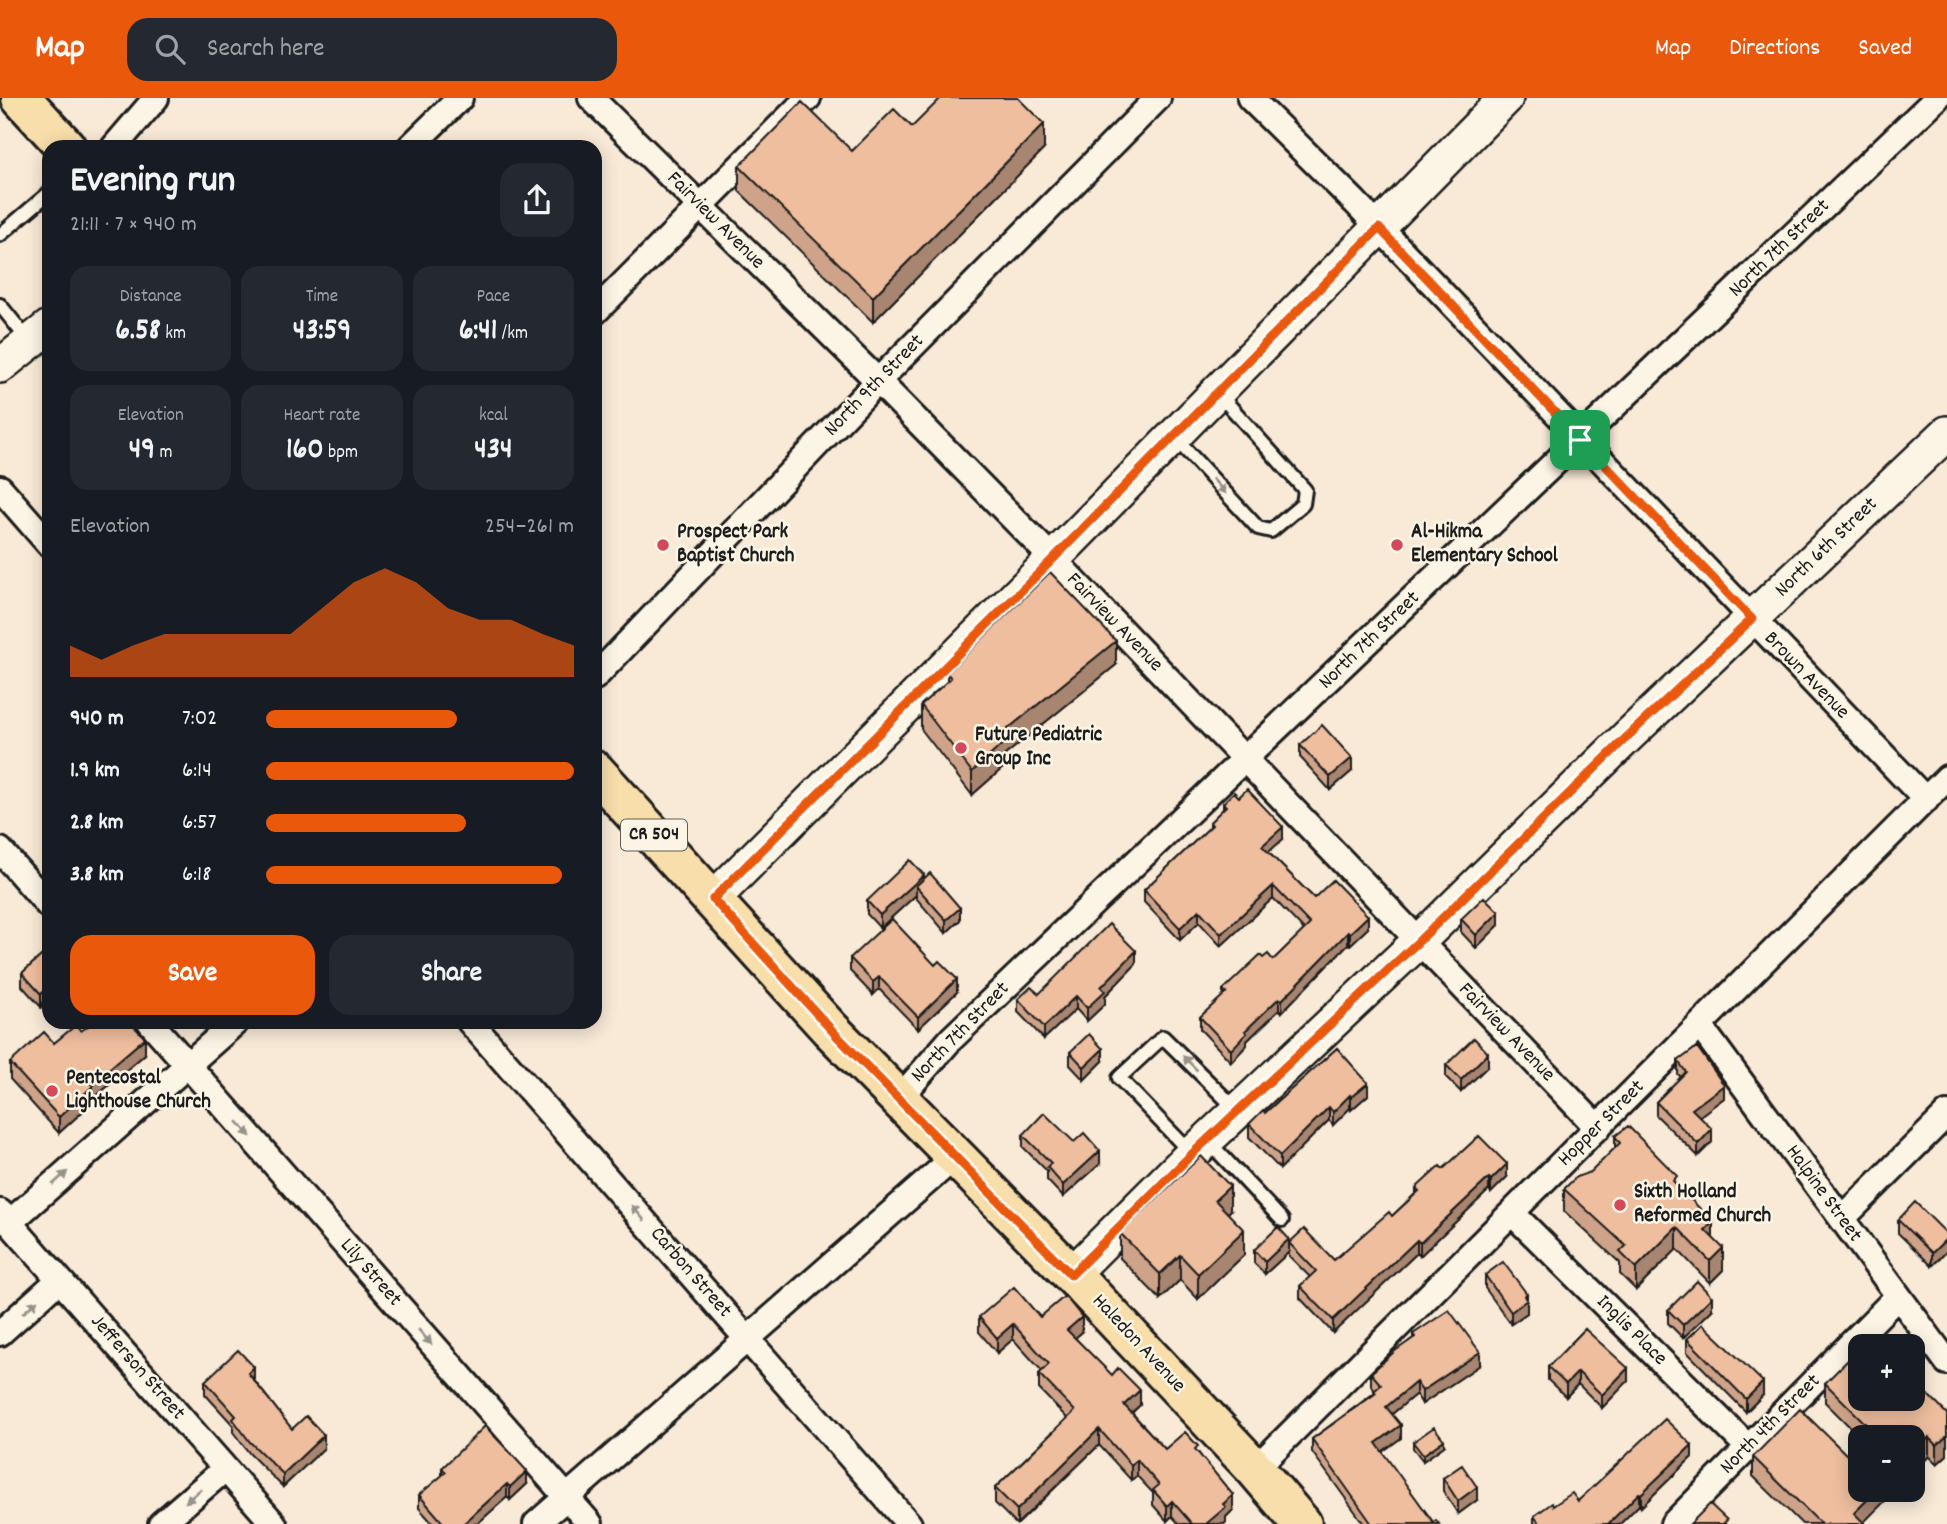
<!DOCTYPE html>
<meta charset="utf-8">
<style>
body{margin:0;font-family:Dekko,sans-serif;background:#242831;color:#f1f3f6;height:100vh;display:flex;flex-direction:column;font-size:26px;white-space:nowrap}
*{box-sizing:border-box;margin:0}
p{font-size:23px;color:#9ea1a6}
.icon{flex:none;width:38px;height:38px;fill:none;stroke:currentColor;stroke-width:2;stroke-linecap:round;stroke-linejoin:round}
.map{position:relative;flex:1;overflow:hidden}
.sheet{position:absolute;left:42px;top:42px;width:560px;height:889px;display:flex;flex-direction:column;background:#171b24;border-radius:21px;box-shadow:0 4px 18px #0003}
.sheet>*{flex:none}
.buttons{position:absolute;left:1848px;top:1236px;display:grid;gap:14px}
.buttons a{display:grid;place-items:center;width:77px;height:77px;border-radius:14px;background:#171b24;box-shadow:0 4px 18px #0003;font-size:35px}
.pin{position:absolute;display:grid;place-items:center;width:60px;height:60px;color:#fff;margin:-30px;border-radius:14px;box-shadow:0 4px 10px #0006}
.round{display:grid;place-items:center;flex:none;width:74px;height:74px;border-radius:21px;background:#242831}
.overview{display:flex;align-items:center;justify-content:space-between;height:119px;padding:0 28px}
h1{font-size:38px;font-weight:700;line-height:52px}
.metrics{display:grid;grid-template-columns:repeat(3,1fr);gap:10px;height:119px;padding:7px 28px}
.metrics div{display:grid;align-content:center;border-radius:18px;background:#242831;text-align:center}
.metrics b{font-size:30px;font-weight:700}
.metrics small{font-size:19px;font-weight:400}
.metrics p{font-size:19px}
.chart{height:196px;padding:14px 28px}
.chart p{display:flex;justify-content:space-between}
.chart svg{width:100%;height:126px;margin-top:7px;fill:#ea580c;opacity:.7}
.primary-button{display:flex;gap:14px;margin-top:auto;padding:14px 28px}
.primary-button a{flex:1;height:80px;border-radius:21px;background:#ea580c;color:#fff;font-size:28px;font-weight:700;line-height:80px;text-align:center}
.primary-button a+a{background:#242831;color:#f1f3f6}
ul{padding:0 28px;list-style:none;font-size:23px}
li{display:grid;grid-template-columns:112px 84px 1fr;align-items:center;height:52px}
li i{height:18px;border-radius:9px;background:#ea580c}
header{display:flex;align-items:center;gap:42px;box-sizing:border-box;height:98px;padding:0 35px;background:#ea580c;color:#fff}
header strong{font-size:33px}
nav{display:flex;gap:38px;margin-inline-start:auto;font-size:24px}
.search{width:490px;height:63px;background:#242831;display:flex;align-items:center;gap:18px;box-sizing:border-box;padding:0 24px;border-radius:21px;color:#9ea1a6;font-size:26px}
.map>svg:first-child{display:block}
</style>
<header>
<strong>Map</strong>
<div class="search"><svg class="icon" aria-label="search" viewBox="0 0 24 24"><circle cx="10" cy="10" r="6"/><path d="M15 15l6 6"/></svg>Search here</div>
<nav><a>Map</a><a>Directions</a><a>Saved</a></nav>
</header>
<div class="map">
<svg width="1947" height="1426" viewBox="0 0 1947 1426">
<rect width="100%" height="100%" fill="#f9ead7"/>
<filter id="ink" filterUnits="userSpaceOnUse"><feTurbulence type="fractalNoise" baseFrequency=".0143" numOctaves="2"/><feDisplacementMap in="SourceGraphic" scale="14" xChannelSelector="R" yChannelSelector="G"/><feConvolveMatrix kernelMatrix="1 2 1 2 8 2 1 2 1" color-interpolation-filters="sRGB"/></filter>
<g filter="url(#ink)">
<g fill="none" stroke-linecap="round" stroke-linejoin="round">
<!-- lane casing -->
<g stroke="#1c1c1c" stroke-width="18">
<path id="lane" d="M0,137L49,95
M0,207L28,242
M1173,338L1258,430L1271,433L1303,406L1305,392L1218,295
M1208,1043L1282,1122
M1191,1055L1119,980L1163,939L1238,1013"/>
</g>
<!-- street casing -->
<g stroke="#1c1c1c" stroke-width="30">
<path id="street" d="M591,0L878,283L1053,461L1598,1030
M1250,0L1355,104L1926,702
M114,49L156,0
M410,49L460,0
M595,214L808,0
M0,390L49,446
M595,579L878,283L1158,0
M0,752L49,808
M150,924L590,1426
M470,924L909,1426
M1700,928L1947,1264
M898,1002L951,941L1937,0
M0,1114L274,1426
M1513,1116L1749,1350
M1842,1121L1947,1016
M9,1125L236,924
M0,1235L59,1182
M1255,1371L1947,680
M161,1426L225,1371
M536,1426L956,1058
M1673,1426L1898,1198"/>
</g>
<!-- secondary casing -->
<g stroke="#1c1c1c" stroke-width="38">
<path id="secondary" d="M0,268L49,229
M713,801L1053,461L1506,0
M1071,1177L1192,1056L1418,844L1628,638L1947,335"/>
</g>
<!-- primary casing -->
<g stroke="#1c1c1c" stroke-width="44">
<path id="primary" d="M21,0L66,49
M595,673L829,930L1080,1185L1255,1371L1302,1426"/>
</g>
<!-- lane -->
<use href="#lane" stroke="#fcf5e5" stroke-width="12"/>
<!-- street -->
<use href="#street" stroke="#fcf5e5" stroke-width="24"/>
<!-- secondary -->
<use href="#secondary" stroke="#fcf5e5" stroke-width="33"/>
<!-- primary -->
<use href="#primary" stroke="#f8deab" stroke-width="38"/>
</g>
<!-- wall -->
<path fill="#cea389" stroke="#1c1c1c" stroke-width="2" d="M912,29L1044,51L873,224L739,93V68L852,53Z
M1116,567L1005,657V668L972,697L921,631V607L947,584V575Z
M1300,647L1352,673L1330,692L1300,659Z
M1223,705L1283,741L1268,754L1314,800L1368,830L1350,847L1348,846L1282,914L1279,912L1247,943V947L1231,964L1200,931V919L1223,898V892L1263,860L1273,862L1304,832L1273,800L1221,848L1199,824L1180,842L1144,804V792L1210,729V724L1223,712Z
M924,781L960,822L946,835L916,800V797L880,830L867,816V803Z
M1461,821L1499,827L1476,850L1461,834Z
M49,851L41,909L22,888V875Z
M850,860L957,894L918,931L879,891L873,897L850,873Z
M1136,866L1105,898V906L1087,923L1076,911L1044,941L1018,914V901L1039,896Z
M81,933L145,956L93,1001V1004L59,1035L10,981V965Z
M1337,950L1368,997L1351,1012L1350,1010L1333,1027L1329,1022L1280,1071L1249,1039V1026L1265,1015Z
M1070,954L1103,963L1084,982L1070,967Z
M1678,963L1724,1000L1699,1018L1712,1044L1698,1058L1656,1017V1004L1681,979L1678,976Z
M1446,967L1488,968L1461,994L1446,979Z
M1023,1037L1074,1044L1100,1066L1063,1099L1047,1082V1073L1023,1049Z
M1615,1038L1677,1087L1713,1140L1723,1172L1710,1185L1677,1151L1636,1192L1620,1176V1165L1564,1113V1091L1591,1074L1615,1050Z
M1443,1071L1507,1079L1491,1095L1489,1092L1420,1158L1417,1155L1333,1235L1300,1200V1188L1310,1179L1289,1158V1145L1334,1162L1392,1118L1416,1095V1090Z
M1230,1113L1228,1115L1244,1157L1198,1201L1180,1182L1160,1201L1120,1160V1135Z
M1898,1122L1947,1136V1153L1932,1168L1898,1135Z
M1254,1152L1289,1154L1265,1176L1254,1165Z
M1485,1177L1527,1196V1215L1511,1226L1485,1190Z
M1668,1212H1712L1683,1240L1668,1225Z
M979,1219H1040L1082,1234L1075,1240L1140,1307L1132,1315L1165,1351L1198,1354L1233,1412L1226,1419V1424L1224,1426H1179L1172,1418L1167,1423L1153,1407V1395L1137,1378L1131,1382L1099,1347L1018,1426H1016L995,1405V1390L1067,1320L1039,1291V1276L1042,1273L1013,1241L997,1255L979,1234Z
M1585,1231L1628,1283L1602,1310L1578,1286L1566,1299L1548,1282V1269Z
M1413,1236L1480,1267L1422,1306L1416,1296L1392,1316L1401,1340L1382,1354L1433,1424L1439,1426H1364L1312,1354V1341L1374,1295L1375,1293L1371,1287V1275L1413,1240Z
M1687,1241L1763,1297L1746,1314L1687,1254Z
M254,1282L292,1331L324,1350L283,1389L250,1356L233,1334V1327L205,1296V1283Z
M1825,1285L1947,1316V1357L1937,1366L1929,1358L1913,1375V1339H1860L1825,1304Z
M1413,1344L1444,1348L1423,1363L1413,1350Z
M1692,1359L1641,1409L1639,1407L1620,1426H1534V1418L1553,1408L1578,1403Z
M1753,1359L1863,1425L1864,1426H1802L1753,1378Z
M442,1370L527,1386L510,1402L507,1399L477,1426H433L419,1410V1397L442,1378Z
M1443,1380L1477,1402L1458,1416L1443,1393Z"/>
<!-- shaded-wall -->
<path fill="#a7856f" stroke="#1c1c1c" stroke-width="2" d="M1044,26V51L873,224V199Z
M1116,543V567L1005,657V668L972,697V674L999,638Z
M1352,660V673L1330,692V679Z
M1283,729V741L1262,760V748Z
M924,777V789L916,788V797L880,830V817Z
M1273,788V800L1221,848V836Z
M960,810V822L946,835V822Z
M1199,812V824L1180,842V830Z
M1499,814V827L1476,850V837Z
M1368,818V830L1350,847V835Z
M1348,834V846L1282,914V902Z
M1136,853V866L1105,898V906L1087,923V910L1101,889Z
M879,879V891L873,897V884Z
M957,881V894L918,931V919Z
M49,889V902L41,909V896Z
M1076,898V911L1044,941V929Z
M1279,900V912L1247,943V947L1231,964V952L1245,933Z
M145,940V956L93,1001V1004L59,1035V1019L91,986Z
M1103,951V963L1084,982V969Z
M1488,955V968L1461,994V982Z
M1368,985V997L1351,1012V999Z
M1724,987V1000L1692,1024V1011Z
M1350,997V1010L1333,1027V1014Z
M1329,1009V1022L1280,1071V1058Z
M1712,1031V1044L1698,1058V1046Z
M1100,1053V1066L1063,1099V1087Z
M1507,1066V1079L1491,1095V1082Z
M1489,1080V1092L1420,1158V1145Z
M1230,1088V1113L1215,1127V1102Z
M1713,1124V1145L1705,1132Z
M1677,1129V1151L1636,1192V1170Z
M1244,1132V1157L1198,1201V1176Z
M1947,1140V1153L1932,1168V1155Z
M1289,1141V1154L1265,1176V1164Z
M1417,1142V1155L1333,1235V1222Z
M1723,1150V1172L1710,1185V1163Z
M1180,1157V1182L1160,1201V1176Z
M1527,1196V1215L1511,1226V1214Z
M1712,1199V1212L1683,1240V1227Z
M1082,1219V1234L1067,1247V1232Z
M1013,1226V1241L997,1255V1240Z
M1480,1254V1267L1422,1306V1293Z
M254,1269V1282L248,1275Z
M1628,1270V1283L1602,1310V1297Z
M1578,1274V1286L1566,1299V1286Z
M1416,1284V1296L1386,1321V1309Z
M1763,1284V1297L1746,1314V1301Z
M1140,1292V1307L1124,1322V1307Z
M1401,1327V1340L1376,1358V1345Z
M1099,1331V1347L1017,1426V1412Z
M324,1337V1350L283,1389V1376Z
M1947,1338V1357L1937,1366V1347Z
M1929,1339V1358L1913,1375V1356Z
M1444,1342V1348L1423,1363V1357Z
M1692,1347V1359L1641,1409V1396Z
M1137,1362V1378L1131,1382V1367Z
M527,1373V1386L510,1402V1389Z
M507,1386V1399L477,1426H463Z
M1477,1389V1402L1458,1416V1403Z
M1878,1391H1897L1862,1426L1854,1415Z
M1639,1395V1407L1620,1426H1608Z
M1233,1397V1412L1226,1419V1424L1224,1426H1206L1223,1406Z
M1172,1403V1418L1167,1423V1408Z"/>
<!-- building -->
<path fill="#efbe9f" stroke="#1c1c1c" stroke-width="2" d="M941,0H1018L1044,26L873,199L739,68L802,4L852,53L894,11L912,29Z
M1050,474L1116,543L999,638L1005,644L972,674L921,607L951,580L947,575Z
M1322,627L1352,660L1330,679L1300,647Z
M1247,691L1283,729L1262,748L1314,800L1333,782L1368,818L1350,835L1348,834L1282,902L1279,900L1245,933L1247,935L1231,952L1200,919L1226,895L1223,892L1260,857L1263,860L1268,856L1273,862L1310,826L1273,788L1221,836L1199,812L1180,830L1144,792L1212,727L1210,724L1226,708L1223,705L1234,694L1239,699Z
M910,762L924,777L880,817L867,803Z
M930,775L960,810L946,822L916,788Z
M1484,799L1499,814L1476,837L1461,821Z
M892,821L935,867L939,863L957,881L918,919L879,879L873,884L850,860Z
M1109,826L1136,853L1101,889L1105,893L1087,910L1076,898L1044,929L1018,901L1031,889L1039,896Z
M49,851V889L41,896L22,875Z
M94,924H130L145,940L91,986L93,988L59,1019L10,965L44,934L54,945L76,927L81,933Z
M1089,936L1103,951L1084,969L1070,954Z
M1474,940L1488,955L1461,982L1446,967Z
M1697,949L1724,987L1692,1011L1712,1031L1698,1046L1656,1004L1686,974L1678,963Z
M1337,950L1368,985L1351,999L1350,997L1333,1014L1329,1009L1280,1058L1249,1026L1263,1012L1265,1015Z
M1044,1015L1074,1044L1084,1035L1100,1053L1063,1087L1047,1069L1051,1065L1023,1037Z
M1628,1028L1677,1078L1673,1083L1713,1124L1705,1132L1723,1150L1710,1163L1677,1129L1636,1170L1620,1154L1626,1148L1564,1091L1576,1079L1591,1074L1620,1045L1615,1038Z
M1479,1038L1507,1066L1491,1082L1489,1080L1420,1145L1417,1142L1333,1222L1300,1188L1316,1173L1289,1145L1304,1131L1334,1162L1389,1114L1392,1118L1419,1093L1416,1090L1440,1068L1443,1071Z
M1201,1058L1230,1088L1215,1102L1244,1132L1198,1176L1180,1157L1160,1176L1120,1135Z
M1915,1104L1947,1136V1140L1932,1155L1898,1122Z
M1278,1129L1289,1141L1265,1164L1254,1152Z
M1503,1164L1527,1196L1524,1198L1527,1202L1511,1214L1485,1177Z
M1697,1183L1712,1199L1683,1227L1668,1212Z
M1014,1189L1040,1219L1065,1198L1082,1219L1067,1232L1112,1277L1118,1270L1140,1292L1124,1307L1165,1351L1185,1334L1198,1348L1195,1351L1233,1397L1223,1406L1226,1409L1206,1426H1192L1172,1403L1167,1408L1153,1392L1159,1387L1137,1362L1131,1367L1099,1331L1017,1412L995,1390L1075,1313L1039,1276L1049,1266L1013,1226L997,1240L979,1219Z
M1449,1212L1480,1254L1422,1293L1416,1284L1386,1309L1401,1327L1376,1345L1433,1424L1436,1422L1439,1426H1372L1312,1341L1376,1295L1374,1293L1381,1287L1371,1275L1395,1253L1415,1239L1413,1236Z
M1703,1226L1763,1284L1746,1301L1687,1241Z
M1585,1231L1628,1270L1602,1297L1578,1274L1566,1286L1548,1269Z
M1870,1240L1878,1248H1863Z
M1860,1250V1300H1913V1282L1947,1316V1338L1937,1347L1929,1339L1913,1356V1339H1872L1875,1335L1825,1285Z
M238,1252L254,1269L248,1275L292,1331L306,1318L324,1337L283,1376L250,1344L233,1321L236,1318L205,1283Z
M1800,1311L1850,1360L1860,1350V1391H1878L1854,1415L1864,1425L1863,1426H1821L1753,1359Z
M1665,1321L1692,1347L1641,1396L1639,1395L1608,1426H1537L1539,1425L1534,1418L1552,1405L1553,1408L1572,1395L1578,1403Z
M485,1328L527,1373L510,1389L507,1386L463,1426H444L419,1397L446,1374L442,1370Z
M1434,1329L1444,1342L1423,1357L1413,1344Z
M1462,1367L1477,1389L1458,1403L1443,1380Z
M1710,1406L1727,1422L1724,1425L1725,1426H1690Z"/>
<!-- one-way arrows -->
<defs><path id="oneway-solid" d="M-6-.8H1V-3.2L6.5 0L1 3.2V.8H-6Z" transform="scale(1.75)"/></defs>
<g fill="#97938b">
<use href="#oneway-solid" transform="translate(1219 388) rotate(48)"/>
<use href="#oneway-solid" transform="translate(1190 965) rotate(-135)"/>
<use href="#oneway-solid" transform="translate(244 1031) rotate(49)"/>
<use href="#oneway-solid" transform="translate(60 1080) rotate(-42)"/>
<use href="#oneway-solid" transform="translate(638 1115) rotate(-131)"/>
<use href="#oneway-solid" transform="translate(30 1209) rotate(-42)"/>
<use href="#oneway-solid" transform="translate(425 1239) rotate(49)"/>
<use href="#oneway-solid" transform="translate(193 1398) rotate(139)"/>
</g>
</g>
<g fill="none" stroke-linecap="round" stroke-linejoin="round" filter="url(#ink)">
<!-- route casing -->
<g stroke="#fff" stroke-width="14">
<path id="route" d="M1379,130L1752,521L1628,638L1418,844L1192,1056L1071,1177L837,938L713,801L1053,461Z"/>
</g>
<!-- route -->
<use href="#route" stroke="#ea580c" stroke-width="9"/>
</g>
<!-- markers -->
<g fill="#d1495b" stroke="#fcf5e5" stroke-width="2.5">
<circle cx="663" cy="447" r="7"/>
<circle cx="1397" cy="447" r="7"/>
<circle cx="961" cy="650" r="7"/>
<circle cx="52" cy="993" r="7"/>
<circle cx="1620" cy="1107" r="7"/>
</g>
<g text-anchor="middle" dominant-baseline="central" stroke-width="5" stroke-linejoin="round" paint-order="stroke">
<!-- shield labels -->
<rect fill="#fcf5e5" stroke="#5f5d58" stroke-width="2" x="621" y="721.5" width="66" height="31" rx="5"/>
<g font-size="19" font-weight="bold" fill="#1c1c1c">
<text x="654" y="737">CR 504</text>
</g>
<!-- street labels -->
<g font-size="21" fill="#1c1c1c" stroke="#fcf5e5">
<text transform="translate(715 123) rotate(45)">Fairview Avenue</text>
<text transform="translate(1780 151) rotate(-44)">North 7th Street</text>
<text transform="translate(875 288) rotate(-46)">North 9th Street</text>
<text transform="translate(1827 450) rotate(-44)">North 6th Street</text>
<text transform="translate(1114 525) rotate(46)">Fairview Avenue</text>
<text transform="translate(1370 543) rotate(-44)">North 7th Street</text>
<text transform="translate(1806 578) rotate(46)">Brown Avenue</text>
<text transform="translate(961 935) rotate(-46)">North 7th Street</text>
<text transform="translate(1506 935) rotate(46)">Fairview Avenue</text>
<text transform="translate(1602 1026) rotate(-45)">Hopper Street</text>
<text transform="translate(1823 1096) rotate(54)">Halpine Street</text>
<text transform="translate(370 1175) rotate(49)">Lily Street</text>
<text transform="translate(690 1175) rotate(49)">Carbon Street</text>
<text transform="translate(1631 1233) rotate(45)">Inglis Place</text>
<text transform="translate(1138 1246) rotate(47)">Haledon Avenue</text>
<text transform="translate(137 1270) rotate(49)">Jefferson Street</text>
<text transform="translate(1771 1327) rotate(-45)">North 4th Street</text>
</g>
<!-- poi labels -->
<g font-size="21" font-weight="bold" fill="#1c1c1c" stroke="#fcf5e5" text-anchor="start">
<text x="677" y="435">Prospect Park<tspan x="677" dy="24">Baptist Church</tspan></text>
<text x="1411" y="435">Al-Hikma<tspan x="1411" dy="24">Elementary School</tspan></text>
<text x="975" y="638">Future Pediatric<tspan x="975" dy="24">Group Inc</tspan></text>
<text x="66" y="981">Pentecostal<tspan x="66" dy="24">Lighthouse Church</tspan></text>
<text x="1634" y="1095">Sixth Holland<tspan x="1634" dy="24">Reformed Church</tspan></text>
</g>
</g>
</svg>
<div class="buttons">
<a>+</a>
<a>−</a>
</div>
<div class="pin" style="left:1580px;top:342px;background:#1e9e55"><svg class="icon" aria-label="arrive" viewBox="0 0 24 24"><path d="M6 21V4h12l-3 4 3 4H6"/></svg></div>
<section class="sheet">
<div class="overview"><div><h1>Evening run</h1><p>21:11 · 7 × 940 m</p></div><a class="round"><svg class="icon" aria-label="share" viewBox="0 0 24 24"><path d="M12 15V3M7 8l5-5 5 5M5 13v7h14v-7"/></svg></a></div>
<div class="metrics">
<div><p>Distance</p><b>6.58<small> km</small></b></div>
<div><p>Time</p><b>43:59</b></div>
<div><p>Pace</p><b>6:41<small> /km</small></b></div>
</div>
<div class="metrics">
<div><p>Elevation</p><b>49<small> m</small></b></div>
<div><p>Heart rate</p><b>160<small> bpm</small></b></div>
<div><p>kcal</p><b>434</b></div>
</div>
<div class="chart"><p><span>Elevation</span>254–261 m</p>
<svg viewBox="0 0 160 44" preserveAspectRatio="none"><path d="M0 44V33L10 38L20 33L30 29L40 29L50 29L60 29L70 29L80 20L90 11L100 6L110 11L120 20L130 24L140 24L150 29L160 33V44z"/></svg>
</div>
<ul>
<li><b>940 m</b>7:02<i style="width:62%"></i></li>
<li><b>1.9 km</b>6:14<i style="width:100%"></i></li>
<li><b>2.8 km</b>6:57<i style="width:65%"></i></li>
<li><b>3.8 km</b>6:18<i style="width:96%"></i></li>
</ul>
<div class="primary-button"><a>Save</a><a>Share</a></div>
</section>
</div>
